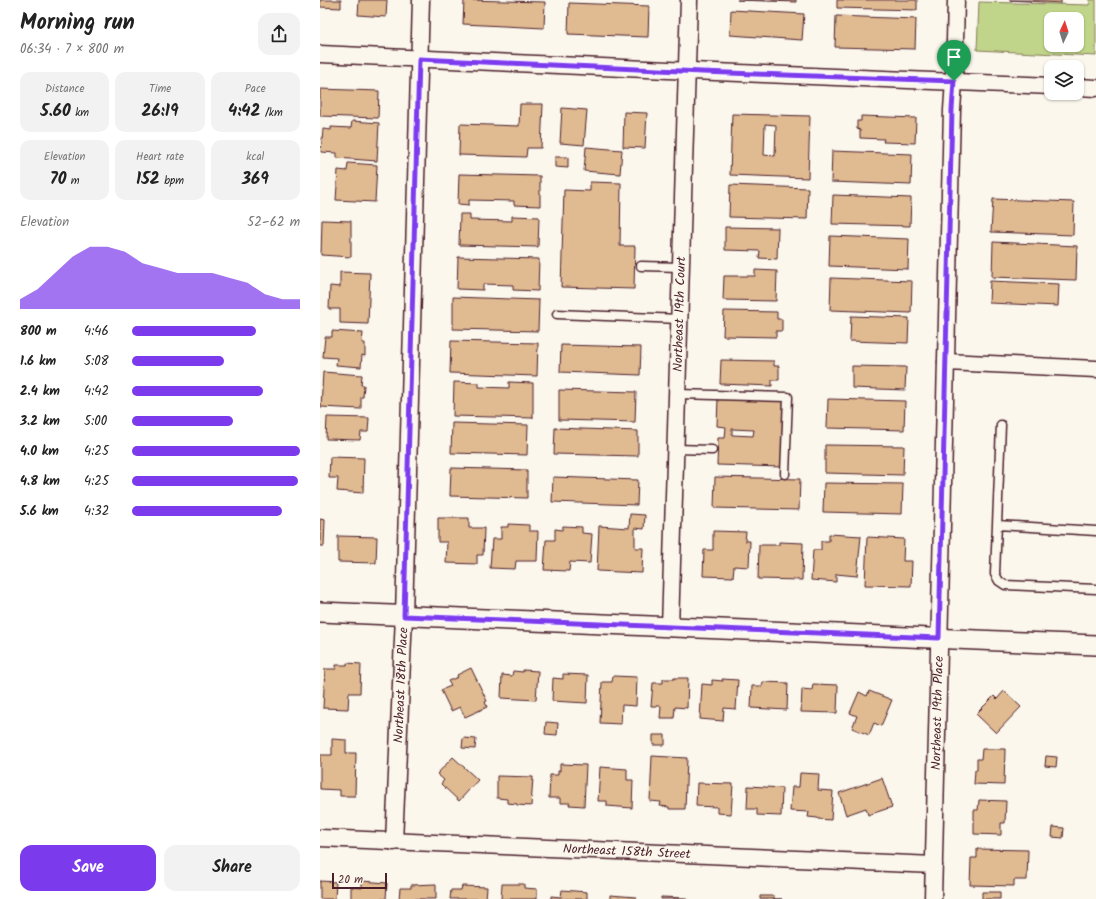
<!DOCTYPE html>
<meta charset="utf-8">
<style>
body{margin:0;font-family:Kalam,sans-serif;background:#f2f2f2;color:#222;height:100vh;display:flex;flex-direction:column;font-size:15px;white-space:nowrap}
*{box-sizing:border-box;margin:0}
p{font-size:13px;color:#767676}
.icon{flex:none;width:22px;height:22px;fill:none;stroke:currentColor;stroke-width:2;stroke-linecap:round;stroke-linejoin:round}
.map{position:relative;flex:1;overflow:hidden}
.sheet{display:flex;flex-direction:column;background:#fff;width:320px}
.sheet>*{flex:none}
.needle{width:26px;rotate:4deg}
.controls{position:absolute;left:724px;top:12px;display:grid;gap:8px}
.controls a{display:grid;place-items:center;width:40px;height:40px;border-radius:8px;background:#fff;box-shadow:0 1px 3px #0004;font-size:20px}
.scale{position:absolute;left:12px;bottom:10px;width:55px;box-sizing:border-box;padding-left:4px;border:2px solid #4a1f2b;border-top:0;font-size:11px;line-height:14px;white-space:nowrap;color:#4a1f2b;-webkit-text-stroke:3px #fbf7ec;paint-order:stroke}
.pin{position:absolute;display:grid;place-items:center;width:34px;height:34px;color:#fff;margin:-41px -17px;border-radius:50% 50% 50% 0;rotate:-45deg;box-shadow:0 0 4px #0007}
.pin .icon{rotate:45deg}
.round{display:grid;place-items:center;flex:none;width:42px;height:42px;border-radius:12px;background:#f2f2f2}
.summary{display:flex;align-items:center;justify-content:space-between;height:68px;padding:0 20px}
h1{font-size:22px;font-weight:800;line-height:30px}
.figures{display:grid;grid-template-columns:repeat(3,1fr);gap:6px;height:68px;padding:4px 20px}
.figures div{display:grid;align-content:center;border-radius:10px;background:#f2f2f2;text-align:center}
.figures b{font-size:17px;font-weight:800}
.figures small{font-size:11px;font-weight:400}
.figures p{font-size:11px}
.chart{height:112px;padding:8px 20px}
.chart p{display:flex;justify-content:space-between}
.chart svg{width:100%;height:72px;margin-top:4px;fill:#7c3aed;opacity:.7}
.button{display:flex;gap:8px;margin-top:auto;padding:8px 20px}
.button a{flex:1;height:46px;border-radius:12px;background:#7c3aed;color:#fff;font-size:16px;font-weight:800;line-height:46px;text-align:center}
.button a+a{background:#f2f2f2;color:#222}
ul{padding:0 20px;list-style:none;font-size:13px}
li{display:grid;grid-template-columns:64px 48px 1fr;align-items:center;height:30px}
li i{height:10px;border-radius:5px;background:#7c3aed}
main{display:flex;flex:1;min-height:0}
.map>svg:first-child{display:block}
</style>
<main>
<section class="sheet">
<div class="summary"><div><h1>Morning run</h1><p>06:34 · 7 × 800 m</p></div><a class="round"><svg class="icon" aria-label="share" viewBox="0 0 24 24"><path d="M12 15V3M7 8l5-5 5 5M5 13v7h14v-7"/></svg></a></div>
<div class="figures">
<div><p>Distance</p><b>5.60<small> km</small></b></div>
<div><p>Time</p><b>26:19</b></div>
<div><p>Pace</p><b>4:42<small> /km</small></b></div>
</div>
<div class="figures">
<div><p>Elevation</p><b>70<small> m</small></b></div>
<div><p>Heart rate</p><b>152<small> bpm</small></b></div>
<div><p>kcal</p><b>369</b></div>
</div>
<div class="chart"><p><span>Elevation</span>52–62 m</p>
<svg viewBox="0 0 160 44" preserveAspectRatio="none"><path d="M0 44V38L10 32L20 22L30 12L40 6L50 6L60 9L70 16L80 19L90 22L100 22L110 22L120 25L130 28L140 35L150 38L160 38V44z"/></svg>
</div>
<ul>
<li><b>800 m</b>4:46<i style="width:74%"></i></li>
<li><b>1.6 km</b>5:08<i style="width:55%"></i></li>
<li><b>2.4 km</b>4:42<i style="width:78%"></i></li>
<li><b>3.2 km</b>5:00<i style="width:60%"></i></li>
<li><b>4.0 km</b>4:25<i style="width:100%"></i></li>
<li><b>4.8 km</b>4:25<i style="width:99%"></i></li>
<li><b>5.6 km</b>4:32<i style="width:89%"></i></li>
</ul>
<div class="button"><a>Save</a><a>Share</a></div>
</section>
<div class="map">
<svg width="776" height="899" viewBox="0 0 776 899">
<rect width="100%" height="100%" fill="#fbf7ec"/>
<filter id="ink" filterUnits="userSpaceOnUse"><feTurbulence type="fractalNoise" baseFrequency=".025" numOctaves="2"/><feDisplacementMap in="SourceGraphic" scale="8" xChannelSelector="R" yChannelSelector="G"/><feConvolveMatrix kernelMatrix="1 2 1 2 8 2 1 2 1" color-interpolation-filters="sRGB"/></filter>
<g filter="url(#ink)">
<!-- green -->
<path fill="#c0d58a" stroke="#857a5a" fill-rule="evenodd" d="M770,0H776V56L657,50L659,2L769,5ZM731,19H757V45H731Z"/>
<!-- building -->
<path fill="#e0ba91" stroke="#4a1f2b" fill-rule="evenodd" d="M0,0H21V8L0,7Z
M39,0H67L66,17L38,15Z
M144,0L225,2L224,28L143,24Z
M417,0H476V2Z
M517,0H597V10L517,8Z
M689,0H741V3Z
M249,3L329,6L328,37L248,34Z
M411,10L484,14L482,40L410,35Z
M516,16L596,19L595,49L515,47Z
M0,89L59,91L58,118L0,116Z
M200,104H223L221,148H207L206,157L139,155L140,124L199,126Z
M242,108L267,110L264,145L240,143Z
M304,112L327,113L325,148L303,147Z
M412,114L490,116L488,178L410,175ZM445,124L456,125L455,156L444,155Z
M541,116L596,118L595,143L563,142L564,139L540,138V130L537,129V121H541Z
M32,121L59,123L57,161L17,158V153L1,152L3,129L11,130V127L31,128Z
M266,147L302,150L300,174L264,171Z
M512,151L592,154L591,185L511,182Z
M235,157H248V168L235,167Z
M28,163L57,165L55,202L16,200L18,170L27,171Z
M139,174L220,176V206L194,205V201L149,200V205L138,204Z
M270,182L301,183L300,246H315L314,289L241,287L244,190L270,191Z
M410,185L488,188L487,219L409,217Z
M513,195L591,198L590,226L512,224Z
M673,199L754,202L753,235L671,232Z
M140,214H150V220L192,221V216L219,217L218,247L139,245Z
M2,220L31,221V257L1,255Z
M405,227L458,228L457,259L439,258L440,251L405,250Z
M510,236L589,239L588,269L509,266Z
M673,242L757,246L756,280L672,277Z
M138,257L219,259L218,291L193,290V285L163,284V290L137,289Z
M435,270L457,271L456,301L403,300L404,276H435Z
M20,272L50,273L48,324L20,323V309H9L10,286L20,287Z
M511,278L592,281L591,313L510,310Z
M670,281L739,284L738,306L669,303Z
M133,297L219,300L218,331L133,329Z
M404,311L457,312V319H462V331H456V337L403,336Z
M531,316L589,318L588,343L530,341Z
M12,331L43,333L42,343H45V356L42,355L41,367L16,365L17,358L3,357L5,337H12Z
M131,341L218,343L217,376L130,373Z
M241,345L321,347L320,375L240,372Z
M401,360L454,361V366H459V380H452V386L400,384Z
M532,366L586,367L585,390L532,388Z
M3,372L42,375L41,385H44L43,397H41V409L1,407Z
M134,382L159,383V387L189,388V382L213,383V418L133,416Z
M239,390L316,392L315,422L239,420Z
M398,397L464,399L462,467L397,465L398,438H405L406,427L397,426ZM412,429L434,430L433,436L412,435Z
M508,399L585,401L584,430L507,428Z
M7,417L49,418L48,432H41L40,440L6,439Z
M132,423L208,425L207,455L131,453Z
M235,428L318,431V456L234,454Z
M505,445L584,446L583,475L505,473Z
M10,457L44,458L43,493L17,491L18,478H9Z
M131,468L207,470V498L130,496Z
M233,477L318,480L317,505L232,502Z
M395,477L480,479L479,510L394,508Z
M504,483L583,484L582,514L503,512Z
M310,514L325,515L324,529L315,528V548H323L322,573L277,571L279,526L309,528Z
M118,518H149V528H164L163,555H157V564L126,563L127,542H118Z
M0,519L5,520L4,546H0Z
M188,524L209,525V531H218L217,561H196L195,569L170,568L172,539H181V527H188Z
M243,526L262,527V533L272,534L270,563L250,562L249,571L224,570L226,540H235V529L242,530Z
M393,531L426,532L425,541H430L429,567L414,566L413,577L383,576L384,550H393Z
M509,534L541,536L537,576L516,574V582L491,580L493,550H501V541H509Z
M18,536L57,537L56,563L18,562Z
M547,537L584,539L583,561H592L591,586L545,585Z
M459,542L483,543L482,580L438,579L439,545H459Z
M27,663L41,664L40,693H29L28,709L3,708L5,669H16V665H27Z
M151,668L167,701L165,702L167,707L145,717L140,707L131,711L121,690L131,686L128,681L138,677L137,675Z
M203,670L218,671L216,700L181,698L182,675L192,676L193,671L203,672Z
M243,674L268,675L267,703L232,701L233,678L243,679Z
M293,676L317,677L316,706L302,705L301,724L280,723L282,682H292Z
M354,678H368L367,708L355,707L354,718H340L341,706H331L333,683H343V679H354Z
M402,679L418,680L416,709L404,708L403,721L380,719L382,684L392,685V680L403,681Z
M443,682L468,683L467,710L431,708L432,686H442Z
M493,684L518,685L517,713L481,712L482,689L492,690Z
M549,691L572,700L561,726L554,723L549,735L532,728L537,716L530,713L539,692L547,696Z
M684,691L701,707L676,733L656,714L674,696L677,699Z
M226,722L238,723L237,735L225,734Z
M333,735H345V745H333Z
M143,738L156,739L155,749L142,748Z
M12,739L26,740V753H36L35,796H20V790L0,789V755H12Z
M662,749H685L684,785L654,784L655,770H657V759H661Z
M332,756L367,758L365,809H349V807L340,806L341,802L330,801Z
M726,756L737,757L736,767L725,766Z
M133,757L158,780L139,801L121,784L124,780L117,774Z
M240,764L266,765L264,806L249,805L250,803H240V798H229L230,775H238V771H240Z
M280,767L307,769V780H313L312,808L287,806V801H278Z
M480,773L499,774L498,790L513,791L511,820L498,819V818L488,817L489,812L470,811L472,787H479Z
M177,776L213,777L211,806L197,805V804L187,803V799L177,798Z
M562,778L572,807L548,815L546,808L526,815L519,793Z
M377,783L413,784L411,814L397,813V807L376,806Z
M428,786L462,788L461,816L437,815V809H427Z
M659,800L686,801L685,823H681V835L654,834V810H658Z
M733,827L744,828L743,838L732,837Z
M657,849L708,850L707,880H694V886L650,885L651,858H657Z
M0,881L16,882L15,899H0Z
M42,881L67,883L66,899H31V887L42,888Z
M116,884V899H79L80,888H91V885Z
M182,884H204V888L217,889V899H181Z
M142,886L167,887L166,899H130L131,890H141Z
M242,890L267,892V899H231V896L241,897Z
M662,892H680V899H662Z
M290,895L316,897V899H290Z
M440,896H454V899H462H440Z
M341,897L366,898V899H341Z"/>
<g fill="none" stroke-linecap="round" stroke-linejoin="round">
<!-- service casing -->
<g stroke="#4a1f2b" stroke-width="11">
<path id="service" d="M321,266L361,267
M237,314L360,319
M358,394L468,397L465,474
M681,425L675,574L679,581L685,585L776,589
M356,449L392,450
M677,525L776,531"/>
</g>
<!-- minor casing -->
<g stroke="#4a1f2b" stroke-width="19">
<g id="minor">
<path d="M0,54L348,70L731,86"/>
<path d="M757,87L776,88"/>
<path d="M626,362L776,369"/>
<path id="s1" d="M350,628L369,0"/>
<path id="s2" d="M0,838L614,865"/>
<path id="s3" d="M74,842L84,616L101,0"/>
<path id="s4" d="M613,899L632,110L634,81L636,0"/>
</g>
</g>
<!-- tertiary casing -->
<g stroke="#4a1f2b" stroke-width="22">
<path id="tertiary" d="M0,612L776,645"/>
</g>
<!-- service -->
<use href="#service" stroke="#fbf7ec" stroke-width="8"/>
<!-- minor -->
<use href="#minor" stroke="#fbf7ec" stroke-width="16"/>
<!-- tertiary -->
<use href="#tertiary" stroke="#fbf7ec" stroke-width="19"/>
</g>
</g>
<g fill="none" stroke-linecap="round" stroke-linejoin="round" filter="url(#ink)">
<!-- route casing -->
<g stroke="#fff" stroke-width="8">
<path id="route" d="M99,59L382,72L634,81L632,110L619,638L84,616Z"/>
</g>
<!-- route -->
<use href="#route" stroke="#7c3aed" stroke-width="5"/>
</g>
<g text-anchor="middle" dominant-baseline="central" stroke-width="3" stroke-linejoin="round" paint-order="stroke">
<!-- street labels -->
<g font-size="13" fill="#4a1f2b" stroke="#fbf7ec">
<text stroke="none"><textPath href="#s1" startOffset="314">Northeast 19th Court</textPath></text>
<text stroke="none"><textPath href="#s3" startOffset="157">Northeast 18th Place</textPath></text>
<text stroke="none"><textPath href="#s4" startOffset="186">Northeast 19th Place</textPath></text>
<text stroke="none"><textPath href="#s2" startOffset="307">Northeast 158th Street</textPath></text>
</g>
</g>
</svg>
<div class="controls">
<a><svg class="needle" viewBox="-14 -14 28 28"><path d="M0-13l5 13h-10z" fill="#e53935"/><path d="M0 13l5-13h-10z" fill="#767676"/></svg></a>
<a><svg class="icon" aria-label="layers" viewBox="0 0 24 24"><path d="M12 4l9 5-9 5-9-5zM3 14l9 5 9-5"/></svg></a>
</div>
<div class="scale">20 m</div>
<div class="pin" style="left:634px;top:81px;background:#1e9e55"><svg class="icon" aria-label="arrive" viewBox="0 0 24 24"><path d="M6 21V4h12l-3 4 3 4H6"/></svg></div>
</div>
</main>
